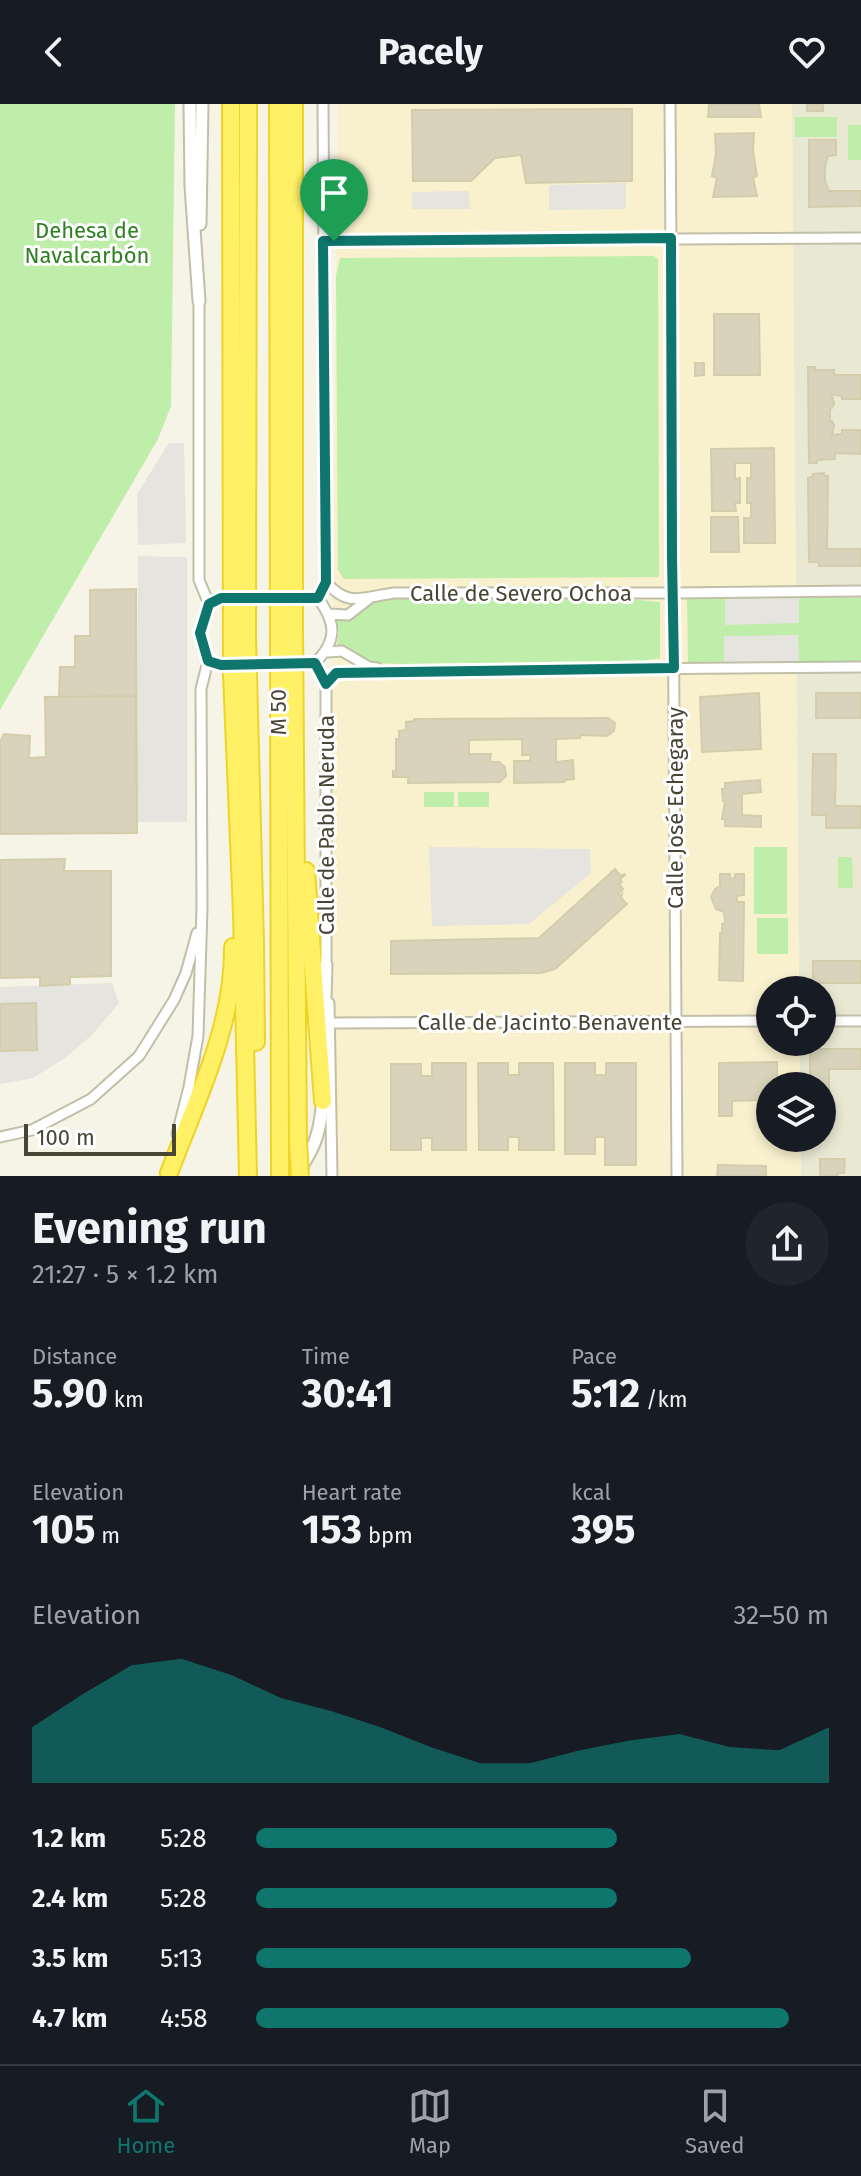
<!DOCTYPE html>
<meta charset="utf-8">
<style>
body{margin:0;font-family:"Fira Sans",sans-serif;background:#20242c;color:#f1f3f6;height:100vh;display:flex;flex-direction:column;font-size:30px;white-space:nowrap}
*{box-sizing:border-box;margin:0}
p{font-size:26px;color:#9ea1a6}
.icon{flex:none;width:44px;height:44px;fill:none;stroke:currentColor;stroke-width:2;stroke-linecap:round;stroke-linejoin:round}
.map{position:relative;height:1072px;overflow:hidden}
.side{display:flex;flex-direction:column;background:#171b24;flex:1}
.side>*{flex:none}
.controls{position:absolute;left:756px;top:872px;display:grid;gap:16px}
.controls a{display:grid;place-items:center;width:80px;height:80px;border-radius:50%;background:#171b24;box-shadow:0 4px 12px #0003;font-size:40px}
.scale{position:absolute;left:24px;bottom:20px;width:152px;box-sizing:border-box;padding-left:8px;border:4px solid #484534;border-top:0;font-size:22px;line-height:28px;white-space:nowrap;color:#484534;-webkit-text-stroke:6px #fff;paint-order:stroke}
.pin{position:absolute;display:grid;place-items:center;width:68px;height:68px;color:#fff;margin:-82px -34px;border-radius:50% 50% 50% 0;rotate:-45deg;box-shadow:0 0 8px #0007}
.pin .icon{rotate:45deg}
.round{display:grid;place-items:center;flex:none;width:84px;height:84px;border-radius:42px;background:#20242c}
.head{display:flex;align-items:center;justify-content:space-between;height:136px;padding:0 32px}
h1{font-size:44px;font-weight:700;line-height:60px}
.metrics{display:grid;grid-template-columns:repeat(3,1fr);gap:12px;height:136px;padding:8px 32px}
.metrics div{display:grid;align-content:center}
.metrics b{font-size:40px;font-weight:700}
.metrics small{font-size:22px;font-weight:400}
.metrics p{font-size:22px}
.chart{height:224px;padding:16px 32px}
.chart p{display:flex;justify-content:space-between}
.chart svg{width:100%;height:144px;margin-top:8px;fill:#0f766e;opacity:.7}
ul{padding:0 32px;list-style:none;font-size:26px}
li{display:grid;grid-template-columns:128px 96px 1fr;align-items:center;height:60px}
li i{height:20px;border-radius:10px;background:#0f766e}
header{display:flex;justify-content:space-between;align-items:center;height:104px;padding:0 32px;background:#171b24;font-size:36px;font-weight:700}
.tabs{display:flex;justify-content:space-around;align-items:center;height:112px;border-top:2px solid #363941;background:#171b24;font-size:22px;color:#9ea1a6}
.tabs a{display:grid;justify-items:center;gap:4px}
.tabs .current{color:#0f766e}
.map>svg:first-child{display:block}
</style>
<header><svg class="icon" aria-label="back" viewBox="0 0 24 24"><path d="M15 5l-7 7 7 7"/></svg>Pacely<svg class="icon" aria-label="heart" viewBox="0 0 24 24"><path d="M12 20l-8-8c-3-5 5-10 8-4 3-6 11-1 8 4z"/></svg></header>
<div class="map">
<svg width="861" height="1072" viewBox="0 0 861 1072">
<rect width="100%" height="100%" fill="#f5f4e6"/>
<!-- residential -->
<path fill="#e9e8d3" d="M792,0H861V1072H801L800,1034H822V982H800V938H822V886H799Z"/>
<!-- commercial -->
<path fill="#f9f1ce" d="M338,0H792L799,886H770V938H800V982H770V1034H800L801,1072H334L328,860Z"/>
<!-- green -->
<path fill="#bfedaa" d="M0,0H175L171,302L158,335L0,606Z
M795,13H837V33H795Z
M848,21H861V56H848Z
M654,152L658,156L659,470L658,473L344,475L338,466L336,172L340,154Z
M799,493L861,494V557L688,558L687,495Z
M399,494L638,496L660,498V554L639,558L401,560L373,559L349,544L337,541L339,529L337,517L352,515L375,498Z
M424,688H454V703H424Z
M458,688H489V703H458Z
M754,743H787V810H754Z
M838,753H852L853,784H838Z
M757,814H788V850H757Z"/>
<!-- parking -->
<path fill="#e5e4de" d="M626,79V105L549,106V81Z
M469,87L470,105H412V88Z
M169,339H184L186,439L138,441L137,390Z
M138,452L187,453V718H137Z
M799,493V519L725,521V495Z
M798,531L799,557L724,558V532Z
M429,743L590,745L591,769L529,820L432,822Z
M112,879L119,899L92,931L66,953L33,974L0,980V883Z"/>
<!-- building -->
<path fill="#d8d3ba" stroke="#d3cdac" stroke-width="2" d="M709,0H759L761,13H708Z
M807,0H823V7H807Z
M632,5V77L526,79L521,51L495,54L471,77H413L412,6Z
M754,29L753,47L757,72L753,74L757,92L713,93L717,74L712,72L716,50L715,30Z
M809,36H836V51L828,52L825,62V77L829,87H861V102L809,103Z
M714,210H759L760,271H714Z
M695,259H704V271L695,272Z
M808,263H815V266H834V271H861V295H842V292L832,290L834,300L832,304H830V317H832L834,321L832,331L842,330V326H861V350L835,349V355L817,356V359H809Z
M774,344L775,439H744V414H751V399H747V374H751V359H735V375L740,374V399H735L736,407H712L711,345Z
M824,369V372H828L827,445H861V462H819V458H809L808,374L812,373L813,370Z
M711,413H738L739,448H711Z
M136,485L137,729L0,730V638L4,630L30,632L29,654L46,653L45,593H59L60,563H75V532H90V486Z
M759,589L761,645L702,648L700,593Z
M816,589H861V614H816Z
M136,592L137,729L0,730V638L4,630L30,632L29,654L46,653L45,593Z
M608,614L615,619L614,627L607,632L581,631L580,634L556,635V658L573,656L574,675L565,676L564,678L514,679V657H530L531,651H522V635L469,636V650H491L490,658H499L505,663L506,672L500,678L408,679V673H393V667L396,668V635H399V627L406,626V618L414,617V615Z
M813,650H836L835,702H861V724H826V711H812Z
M760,676L761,688L742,690V711L761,712V723L725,722V715H722L725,697H723L722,685H725V679Z
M65,755L64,767H111V872L70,873V880L40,882V873L0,874V756Z
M615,765L621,772L624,770L625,771L620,775L622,778L619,780L623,785L618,790L620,792L622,790L621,794L627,800L555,865L541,869L391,870V837L539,834Z
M720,770H730V775L735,774V770H744V791L737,792V798H744L743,877L719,876L720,829H722V820H725L724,808L716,805L711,793L715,785L720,782Z
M813,857H861V879H813Z
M36,899L37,946L0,947V900Z
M810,945H861V965H829V1016H822V982H810Z
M777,958V982H770V1011H765V996L732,997V1012H719V959Z
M432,959H466V1046H432V1034H421V1046H391V960H421V972H432Z
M478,959H508V971H519V959H553L554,1046H519V1033H508V1046H479Z
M565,959H595V971H606V959H636V1061H605V1033H595V1050H565Z
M820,1055H845L844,1069H838V1072H820Z
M718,1061L766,1062V1072H717Z"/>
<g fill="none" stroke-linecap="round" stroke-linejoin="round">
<!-- minor casing -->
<g stroke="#c1bfa7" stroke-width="13">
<path id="minor" d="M323,0L326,478L318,494C336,519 338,536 315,559L326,580V865
M670,0L677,1072
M323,137L861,134
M326,478C348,504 363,493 394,489H673L861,487
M329,510L348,511L370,494
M327,548L342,547L369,563L377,564
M326,580L336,569L396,567L861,563
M329,899L332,1072
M822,917H861
M331,919L770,917
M177,1030L189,983L198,932L202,804L201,585L208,557L200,529L209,500L199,476V197
M0,1033L32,1026L91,995L139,952L174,896L186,869L197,829"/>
</g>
<!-- tertiary casing -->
<g stroke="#c1bfa7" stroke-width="15">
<path id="tertiary" d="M190,0L191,82L199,197
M200,120L202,0
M324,927L326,861
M299,1066C317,1041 321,1023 323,992"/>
</g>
<!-- motorway casing -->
<g stroke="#eed426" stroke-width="20">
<path id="motorway" d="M231,0L232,570L242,809L248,1072
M248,0L247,532L255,838L256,938
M278,0L280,1072
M294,0V525L298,1038
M306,767L323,997
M169,1069C196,997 234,922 233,843"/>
</g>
<!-- minor -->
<use href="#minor" stroke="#fff" stroke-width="9"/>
<!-- tertiary -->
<use href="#tertiary" stroke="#fff" stroke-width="11"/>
<!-- motorway -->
<use href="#motorway" stroke="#fff066" stroke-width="16"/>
<!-- minor-bridge casing -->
<g stroke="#c1bfa7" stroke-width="13" stroke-linecap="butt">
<path id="minor-bridge" d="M209,500L221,494H318
M208,557L221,561L315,559"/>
</g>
<!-- motorway-bridge casing -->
<g stroke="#eed426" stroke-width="20" stroke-linecap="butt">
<path id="motorway-bridge" d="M298,1038L300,1072"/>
</g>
<!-- minor-bridge -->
<use href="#minor-bridge" stroke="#fff" stroke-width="9"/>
<!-- motorway-bridge -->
<use href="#motorway-bridge" stroke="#fff066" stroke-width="16"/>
</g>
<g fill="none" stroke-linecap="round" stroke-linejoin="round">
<!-- route casing -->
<g stroke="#fff" stroke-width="16">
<path id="route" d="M671,134L672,453L674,564L336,569L326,580L315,559L221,561L208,557L200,529L209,500L221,494H318L326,478L323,137Z"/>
</g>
<!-- route -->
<use href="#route" stroke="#0f766e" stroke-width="10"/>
</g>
<g text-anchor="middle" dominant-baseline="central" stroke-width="6" stroke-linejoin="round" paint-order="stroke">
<!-- park labels -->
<g font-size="22" fill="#2e8121" stroke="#fff">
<text x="87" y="126">Dehesa de<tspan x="87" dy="25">Navalcarbón</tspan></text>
</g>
<!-- street labels -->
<g font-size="22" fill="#484534" stroke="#fff">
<text x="521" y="489">Calle de Severo Ochoa</text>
<text transform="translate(278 608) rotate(-90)">M 50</text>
<text transform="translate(675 704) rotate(-90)">Calle José Echegaray</text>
<text transform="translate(326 721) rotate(-90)">Calle de Pablo Neruda</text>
<text x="550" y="918">Calle de Jacinto Benavente</text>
</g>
</g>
</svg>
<div class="controls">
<a><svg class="icon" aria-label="locate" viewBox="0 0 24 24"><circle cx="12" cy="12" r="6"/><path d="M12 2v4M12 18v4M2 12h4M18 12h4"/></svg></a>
<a><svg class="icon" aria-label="layers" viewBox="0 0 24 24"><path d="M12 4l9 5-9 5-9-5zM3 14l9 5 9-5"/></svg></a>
</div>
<div class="scale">100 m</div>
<div class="pin" style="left:334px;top:137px;background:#1e9e55"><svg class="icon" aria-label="arrive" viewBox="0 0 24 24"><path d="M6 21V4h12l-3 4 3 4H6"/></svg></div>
</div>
<section class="side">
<div class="head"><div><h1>Evening run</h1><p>21:27 · 5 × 1.2 km</p></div><a class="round"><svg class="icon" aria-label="share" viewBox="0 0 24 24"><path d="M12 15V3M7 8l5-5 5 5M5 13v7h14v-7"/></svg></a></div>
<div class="metrics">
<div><p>Distance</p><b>5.90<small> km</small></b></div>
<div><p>Time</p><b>30:41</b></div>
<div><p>Pace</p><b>5:12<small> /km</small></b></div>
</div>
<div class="metrics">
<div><p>Elevation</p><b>105<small> m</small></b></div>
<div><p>Heart rate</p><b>153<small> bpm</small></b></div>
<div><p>kcal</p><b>395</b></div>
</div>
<div class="chart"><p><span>Elevation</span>32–50 m</p>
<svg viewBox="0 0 160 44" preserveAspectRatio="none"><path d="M0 44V27L10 17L20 8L30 6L40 11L50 18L60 22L70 27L80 33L90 38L100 38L110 34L120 31L130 29L140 33L150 34L160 27V44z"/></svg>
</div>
<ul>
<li><b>1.2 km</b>5:28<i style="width:63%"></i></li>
<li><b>2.4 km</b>5:28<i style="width:63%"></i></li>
<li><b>3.5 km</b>5:13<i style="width:76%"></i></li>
<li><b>4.7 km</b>4:58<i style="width:93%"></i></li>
</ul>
</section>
<nav class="tabs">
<a class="current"><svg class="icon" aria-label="home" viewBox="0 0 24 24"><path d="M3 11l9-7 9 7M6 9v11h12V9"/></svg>Home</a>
<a><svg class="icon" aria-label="map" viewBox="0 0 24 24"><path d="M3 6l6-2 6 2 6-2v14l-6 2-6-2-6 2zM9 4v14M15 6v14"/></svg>Map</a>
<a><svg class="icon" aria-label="saved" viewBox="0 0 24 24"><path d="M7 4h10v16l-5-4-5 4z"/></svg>Saved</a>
</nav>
